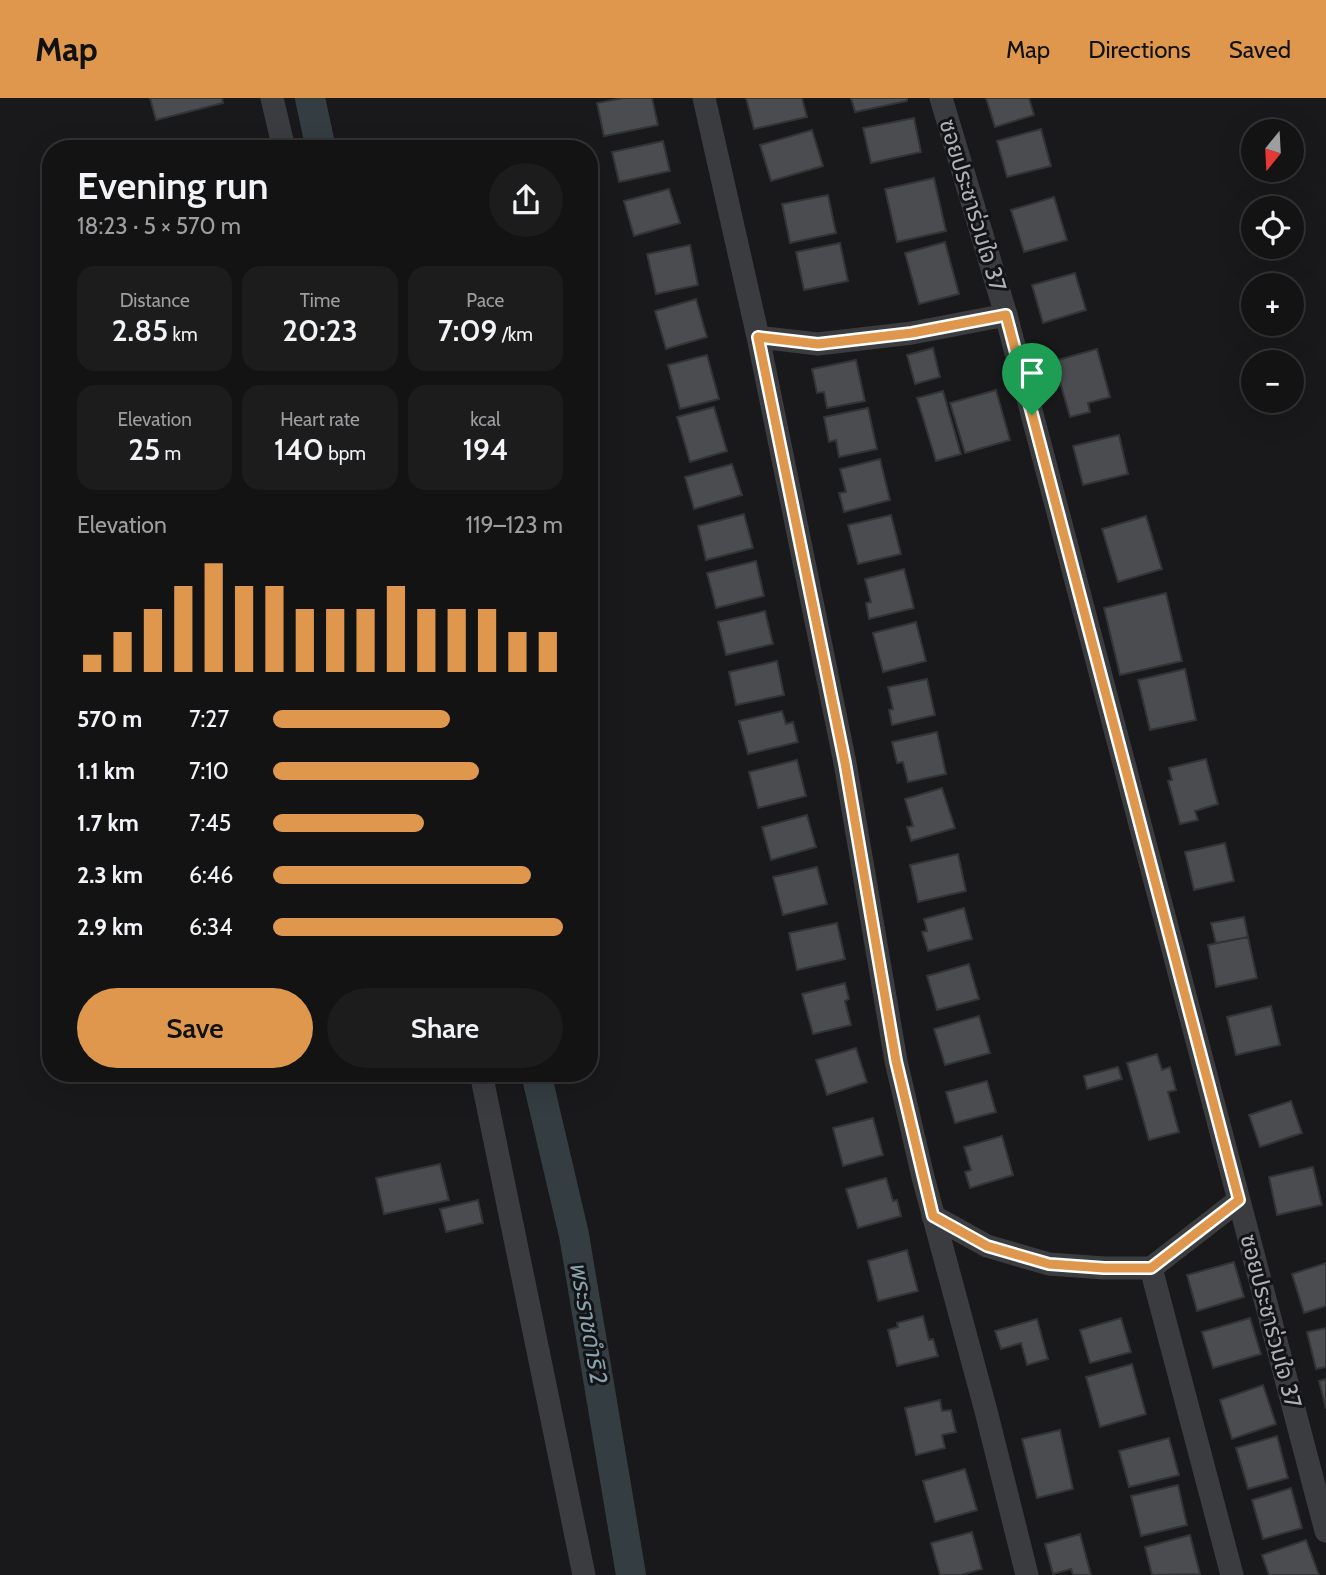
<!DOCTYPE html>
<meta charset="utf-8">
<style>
body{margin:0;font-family:Cabin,"Noto Sans Thai",sans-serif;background:#1c1c1d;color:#f1f3f6;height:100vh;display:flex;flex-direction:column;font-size:26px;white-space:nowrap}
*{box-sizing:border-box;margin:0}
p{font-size:23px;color:#9d9ea0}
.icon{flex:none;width:38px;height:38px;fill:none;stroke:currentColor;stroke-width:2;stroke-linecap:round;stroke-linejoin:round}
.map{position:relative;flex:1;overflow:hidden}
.details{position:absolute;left:42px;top:42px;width:556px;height:942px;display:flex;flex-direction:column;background:#131314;border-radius:28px;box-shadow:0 7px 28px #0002,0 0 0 2px #323234}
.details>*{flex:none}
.needle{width:46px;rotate:198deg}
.controls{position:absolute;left:1241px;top:21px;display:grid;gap:14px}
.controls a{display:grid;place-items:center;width:63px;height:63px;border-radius:50%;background:#131314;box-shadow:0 7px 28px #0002,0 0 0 2px #323234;font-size:35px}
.pin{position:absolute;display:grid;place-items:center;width:60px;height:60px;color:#fff;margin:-72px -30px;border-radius:50% 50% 50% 0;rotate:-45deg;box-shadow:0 0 7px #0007}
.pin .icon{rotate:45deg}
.round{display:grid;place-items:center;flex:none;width:74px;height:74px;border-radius:37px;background:#1c1c1d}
.summary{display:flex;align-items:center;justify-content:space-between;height:119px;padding:0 35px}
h1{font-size:38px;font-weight:600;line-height:52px}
.figures{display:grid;grid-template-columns:repeat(3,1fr);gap:10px;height:119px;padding:7px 35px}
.figures div{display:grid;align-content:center;border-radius:18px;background:#1c1c1d;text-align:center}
.figures b{font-size:30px;font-weight:600}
.figures small{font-size:19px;font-weight:400}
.figures p{font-size:19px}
.chart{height:196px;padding:14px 35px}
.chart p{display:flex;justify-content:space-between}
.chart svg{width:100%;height:126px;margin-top:7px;stroke:#de974d;stroke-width:6}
.primary-button{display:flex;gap:14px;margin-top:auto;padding:14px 35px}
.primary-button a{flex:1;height:80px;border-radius:42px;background:#de974d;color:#111;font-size:28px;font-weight:600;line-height:80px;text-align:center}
.primary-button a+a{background:#1c1c1d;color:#f1f3f6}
ul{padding:0 35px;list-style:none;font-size:23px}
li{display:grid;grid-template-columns:112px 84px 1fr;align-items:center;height:52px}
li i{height:18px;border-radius:9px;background:#de974d}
header{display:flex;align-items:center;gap:42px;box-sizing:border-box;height:98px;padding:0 35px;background:#de974d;color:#111}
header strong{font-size:33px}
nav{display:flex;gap:38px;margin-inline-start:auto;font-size:24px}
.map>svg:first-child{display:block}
</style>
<header>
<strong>Map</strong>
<nav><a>Map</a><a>Directions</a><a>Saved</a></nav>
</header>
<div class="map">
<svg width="1326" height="1477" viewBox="0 0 1326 1477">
<rect width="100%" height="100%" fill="#19191b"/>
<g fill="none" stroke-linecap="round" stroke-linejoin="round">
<!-- canal -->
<path stroke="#343e42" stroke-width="30" d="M310,0L321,51
M536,975L574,1137L631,1477"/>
</g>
<!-- building -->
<path fill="#4b4c4f" stroke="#333436" stroke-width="2" d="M150,0H222L223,5L156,22Z
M623,0H652L658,27L604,38L597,5Z
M746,0H802L807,19L754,31Z
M851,0H907V3L855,14Z
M986,0H1029L1034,17L995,29Z
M914,20L921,54L871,65L863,30Z
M1041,31L1051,68L1007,79L997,43Z
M812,32L823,68L771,83L760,47Z
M663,43L670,73L619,84L612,54Z
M934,80L946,133L897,144L885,91Z
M669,91L680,125L634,138L624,103Z
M828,97L836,135L790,145L782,106Z
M1054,99L1067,142L1024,154L1011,112Z
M945,144L959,196L919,206L905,155Z
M840,145L848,183L804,192L796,154Z
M690,147L698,187L656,196L647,156Z
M1075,175L1086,212L1043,225L1032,187Z
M696,201L707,239L666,251L655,213Z
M933,250L940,279L915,286L907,257Z
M1097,251L1110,299L1088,305L1090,314L1070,319L1054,263Z
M707,257L719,301L680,311L668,267Z
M856,262L865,303L827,310L824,294L817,295L812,271Z
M996,292L1010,342L965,355L950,305Z
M943,293L961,356L936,363L917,300Z
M714,309L727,353L690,364L677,319Z
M868,310L877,351L839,359L836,342L829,344L824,319Z
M1119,337L1128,376L1083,387L1073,348Z
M880,361L890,402L844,414L839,395L846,394L840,371Z
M732,366L742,397L694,411L685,379Z
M744,416L753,450L706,462L698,428Z
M891,417L901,456L858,466L848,427Z
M1146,418L1162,471L1118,484L1102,431Z
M756,463L764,498L716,510L707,475Z
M904,471L914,510L869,521L866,505L871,504L865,481Z
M1166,495L1182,563L1120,577L1104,510Z
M765,513L773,546L726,557L718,524Z
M916,524L926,563L883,574L873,535Z
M777,563L784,597L736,607L729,574Z
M1185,571L1196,622L1150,632L1138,582Z
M927,581L935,617L892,627L889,612L893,611L888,589Z
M782,613L786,626L793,624L798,644L748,656L739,623Z
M937,634L946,676L908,684L903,664L897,665L892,644Z
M1206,661L1218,706L1195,713L1198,722L1180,726L1168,683L1172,682L1169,670Z
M797,662L806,698L758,710L749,674Z
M942,690L955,730L911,743L907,729L913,728L905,701Z
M807,717L816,749L771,762L762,729Z
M1225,745L1234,783L1194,792L1185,754Z
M958,756L966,793L918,804L910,767Z
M817,769L827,806L783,817L773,779Z
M964,810L972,841L928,853L922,834L927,833L924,821Z
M1244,819L1248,839L1216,845L1211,825Z
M837,825L845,861L797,872L789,835Z
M1248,839L1257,880L1216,889L1208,847Z
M969,866L979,901L937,912L927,878Z
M845,885L849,901L845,903L851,927L813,936L802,896Z
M1271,908L1280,947L1236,957L1227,919Z
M979,918L990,955L945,967L934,931Z
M856,950L867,984L827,997L816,962Z
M1157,956L1162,972L1170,969L1176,992L1168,994L1179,1034L1149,1042L1127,965Z
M1118,969L1122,981L1087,991L1084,978Z
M987,983L996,1014L955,1025L946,994Z
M1291,1003L1302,1035L1260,1049L1249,1017Z
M873,1020L883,1057L843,1068L833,1030Z
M1002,1038L1013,1077L970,1090L965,1074L971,1072L964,1049Z
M440,1066L449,1102L384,1116L376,1080Z
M1313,1069L1322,1107L1277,1117L1269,1079Z
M886,1080L893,1103L897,1102L901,1118L858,1130L846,1091Z
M478,1102L483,1125L446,1134L440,1111Z
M907,1152L918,1193L878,1203L868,1163Z
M1234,1164L1244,1199L1197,1213L1187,1177Z
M1326,1165V1208L1304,1215L1292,1176Z
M923,1218L929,1242L933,1241L938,1258L897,1268L888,1232L898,1229L897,1225Z
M1121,1220L1131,1254L1090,1265L1080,1232Z
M1250,1220L1261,1256L1213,1270L1202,1234Z
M1037,1221L1048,1261L1027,1267L1021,1245L1001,1251L995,1233Z
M1326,1230V1269L1316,1271L1307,1234Z
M1132,1266L1146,1316L1100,1329L1086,1279Z
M1326,1281V1311L1319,1283Z
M1263,1287L1276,1326L1232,1341L1220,1302Z
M940,1302L942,1313L951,1312L956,1334L942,1337L945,1350L916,1357L905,1310Z
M1060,1332L1073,1391L1037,1400L1022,1341Z
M1277,1338L1288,1380L1248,1391L1236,1350Z
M1169,1340L1179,1377L1129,1389L1119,1353Z
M965,1371L977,1412L935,1424L923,1383Z
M1178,1387L1187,1427L1141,1438L1131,1398Z
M1291,1390L1302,1430L1263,1441L1252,1402Z
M972,1434L982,1471L961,1477H940L931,1445Z
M1080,1436L1091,1477H1073L1071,1471L1053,1476L1045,1446Z
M1190,1437L1200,1476L1152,1477L1145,1449Z
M1306,1442L1319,1477H1269L1262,1457Z"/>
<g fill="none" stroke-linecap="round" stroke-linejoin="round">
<!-- street -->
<path stroke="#3a3c3f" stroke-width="23" d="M272,0L284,51
M704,0L758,239L845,665L896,963L923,1079L986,1313L1027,1477
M941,0L1006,217L1326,1433
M758,239L818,246L912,235L1006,217
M481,975L584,1477
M933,1118L987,1148L1049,1166L1104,1170H1151L1239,1102
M1151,1170L1232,1477"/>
</g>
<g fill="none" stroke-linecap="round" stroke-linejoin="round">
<!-- route casing -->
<g stroke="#fff" stroke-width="14">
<path id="route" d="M1006,217L1239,1102L1151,1170H1104L1049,1166L987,1148L933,1118L896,963L845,665L758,239L818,246L912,235Z"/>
</g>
<!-- route -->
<use href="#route" stroke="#de974d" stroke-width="9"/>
</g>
<g text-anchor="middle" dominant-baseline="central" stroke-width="6" stroke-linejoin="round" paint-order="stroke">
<!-- street labels -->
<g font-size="23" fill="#adb2b9" stroke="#141416">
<text transform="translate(973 107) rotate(73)">ซอยประชาร่วมใจ 37</text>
<text transform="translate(1271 1223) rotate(75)">ซอยประชาร่วมใจ 37</text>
</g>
<!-- water labels -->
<g font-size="24" font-style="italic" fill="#88a3b0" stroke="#141416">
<text transform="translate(589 1225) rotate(80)">พระราชดำริ 2</text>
</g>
</g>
</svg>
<div class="controls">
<a><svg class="needle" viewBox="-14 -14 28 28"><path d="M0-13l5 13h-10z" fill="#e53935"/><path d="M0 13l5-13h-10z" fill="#9d9ea0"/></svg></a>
<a><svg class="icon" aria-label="locate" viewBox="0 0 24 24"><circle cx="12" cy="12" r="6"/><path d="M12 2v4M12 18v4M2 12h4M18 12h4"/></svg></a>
<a>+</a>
<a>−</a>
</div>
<div class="pin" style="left:1032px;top:317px;background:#1e9e55"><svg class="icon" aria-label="arrive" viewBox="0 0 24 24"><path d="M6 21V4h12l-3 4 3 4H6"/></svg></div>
<section class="details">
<div class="summary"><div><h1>Evening run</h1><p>18:23 · 5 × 570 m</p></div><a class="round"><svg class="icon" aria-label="share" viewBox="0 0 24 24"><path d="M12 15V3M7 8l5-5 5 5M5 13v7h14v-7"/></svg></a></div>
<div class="figures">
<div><p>Distance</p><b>2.85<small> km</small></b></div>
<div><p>Time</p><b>20:23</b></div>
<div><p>Pace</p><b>7:09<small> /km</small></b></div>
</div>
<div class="figures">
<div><p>Elevation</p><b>25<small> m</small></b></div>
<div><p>Heart rate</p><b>140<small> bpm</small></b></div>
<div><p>kcal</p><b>194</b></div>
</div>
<div class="chart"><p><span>Elevation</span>119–123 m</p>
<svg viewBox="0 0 160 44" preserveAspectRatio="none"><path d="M5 44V38M15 44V30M25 44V22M35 44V14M45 44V6M55 44V14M65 44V14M75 44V22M85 44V22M95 44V22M105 44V14M115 44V22M125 44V22M135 44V22M145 44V30M155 44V30"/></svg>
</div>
<ul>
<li><b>570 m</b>7:27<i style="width:61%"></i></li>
<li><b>1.1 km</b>7:10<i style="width:71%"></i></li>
<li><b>1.7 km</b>7:45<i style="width:52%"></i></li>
<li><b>2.3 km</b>6:46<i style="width:89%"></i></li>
<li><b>2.9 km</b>6:34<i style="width:100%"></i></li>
</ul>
<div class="primary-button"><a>Save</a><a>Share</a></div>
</section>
</div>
